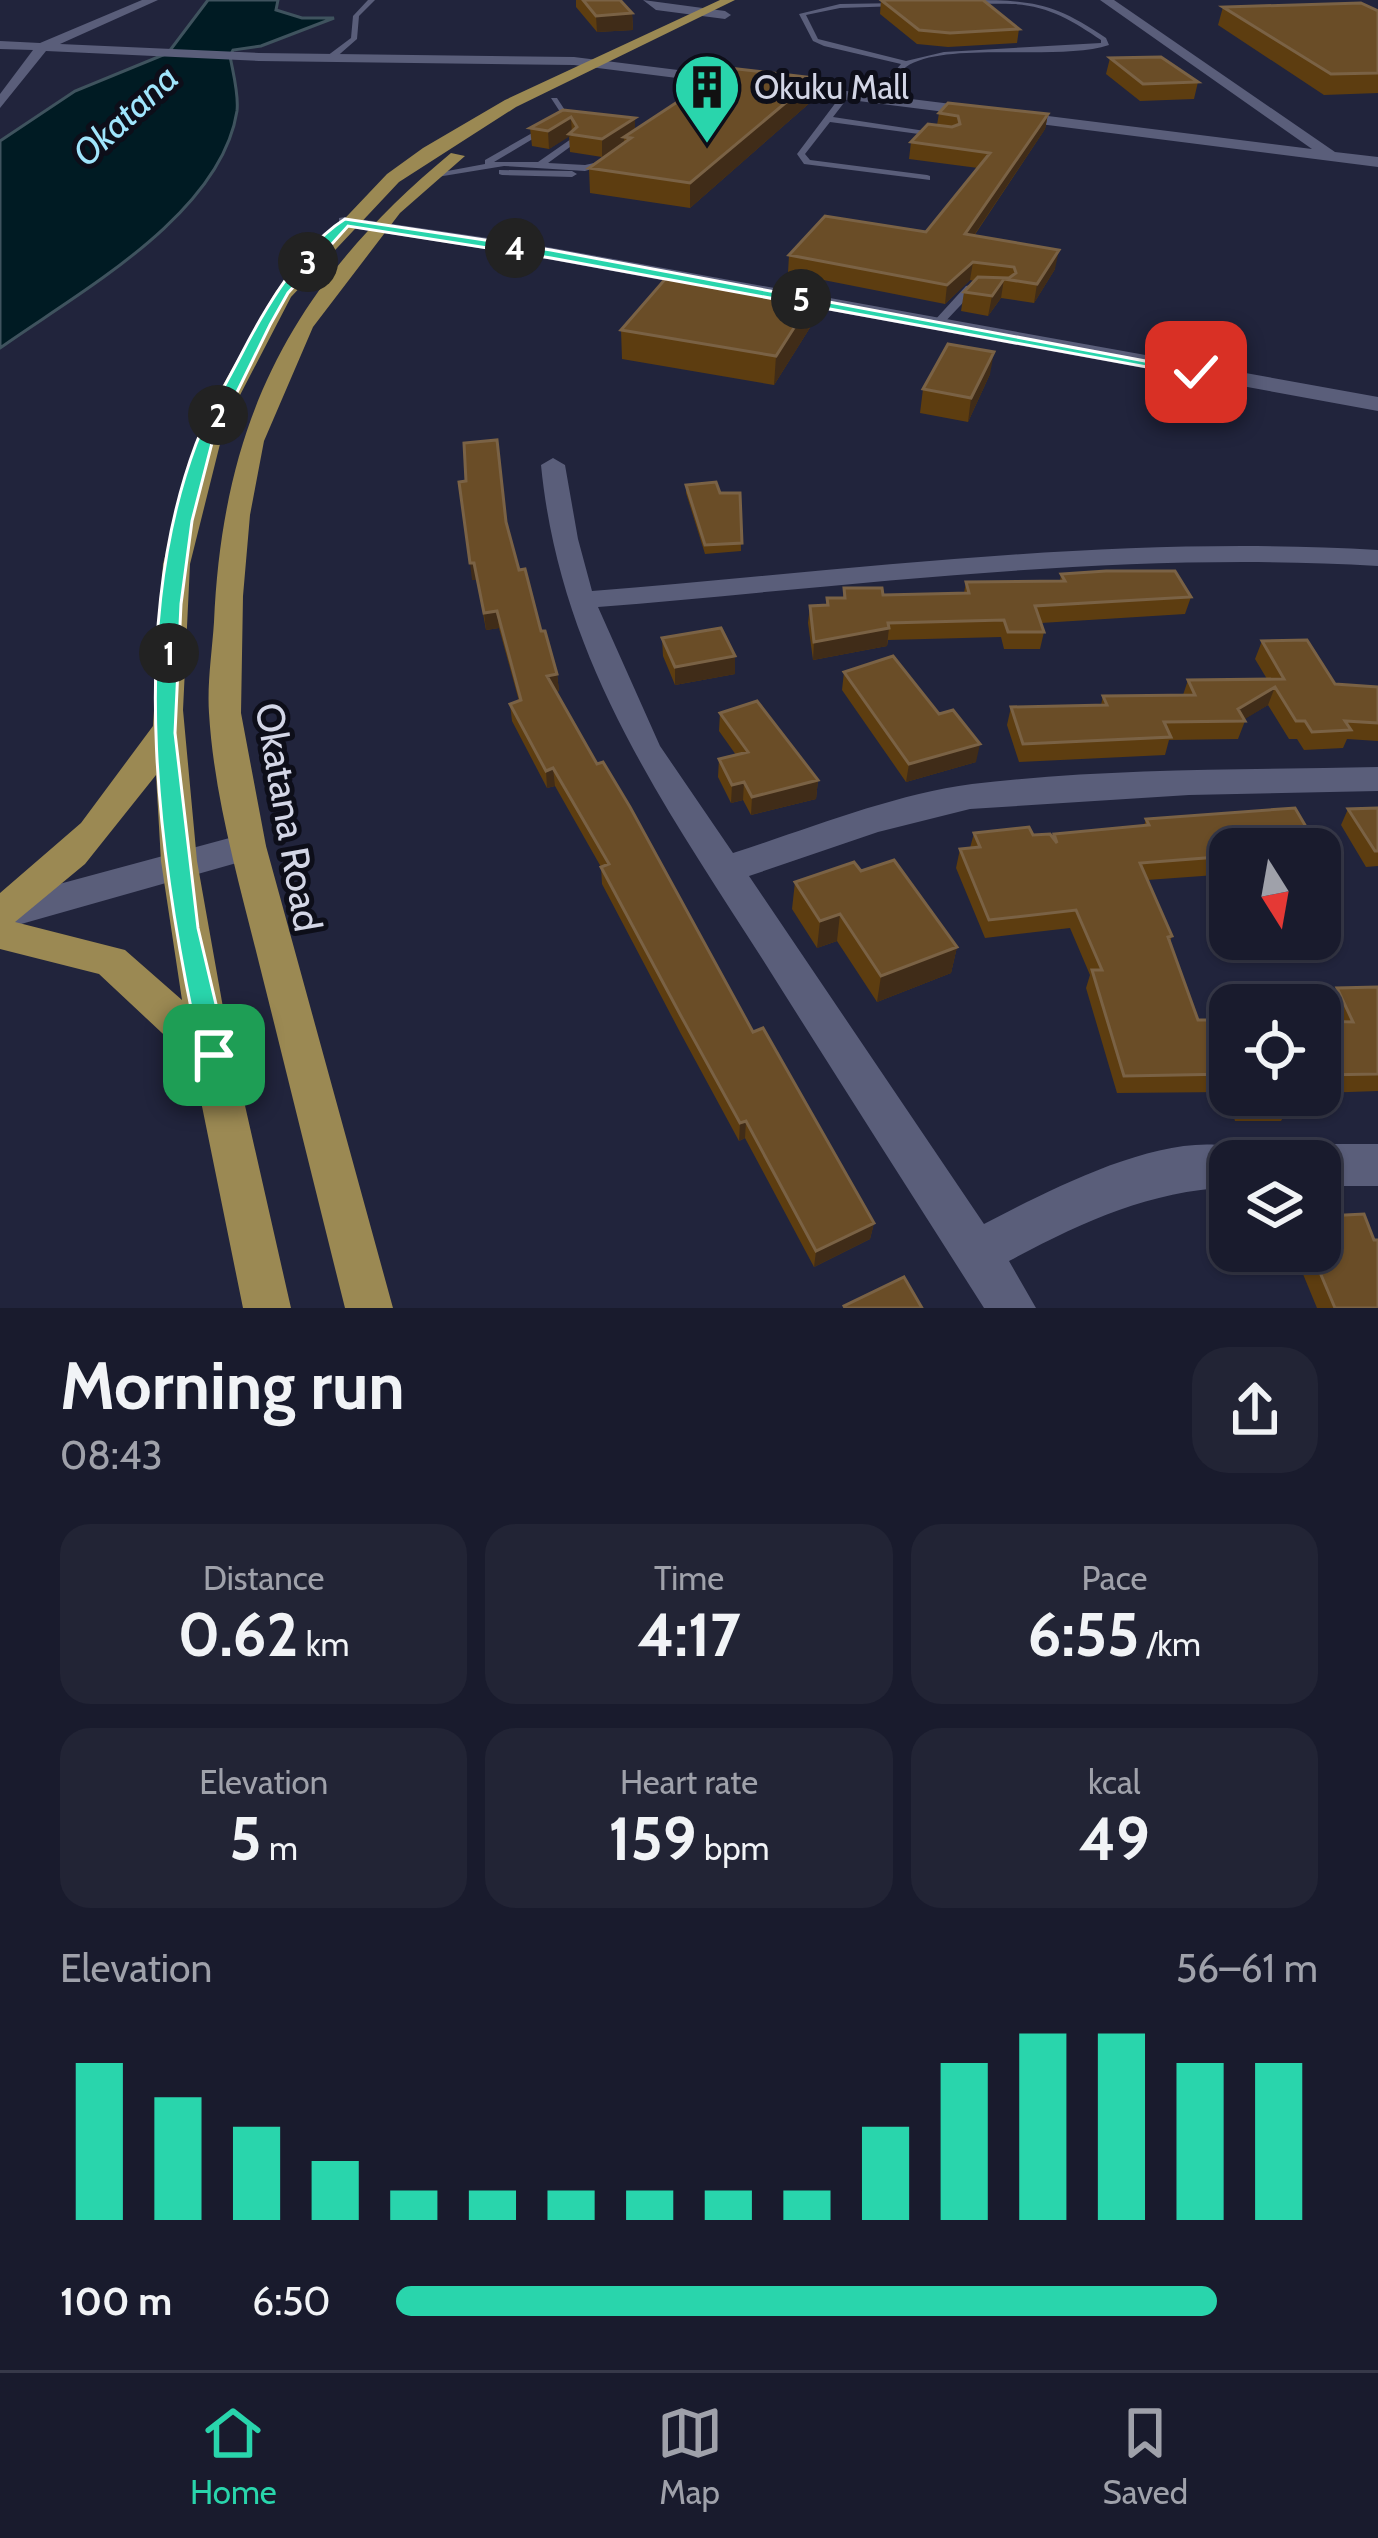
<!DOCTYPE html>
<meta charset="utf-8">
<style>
body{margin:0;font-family:Cabin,sans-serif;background:#222435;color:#f1f3f6;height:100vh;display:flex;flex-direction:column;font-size:45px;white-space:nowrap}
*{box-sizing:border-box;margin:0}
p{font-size:39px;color:#9fa1aa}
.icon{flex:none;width:66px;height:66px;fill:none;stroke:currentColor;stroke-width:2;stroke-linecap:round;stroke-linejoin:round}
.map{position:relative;height:1308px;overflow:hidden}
.sheet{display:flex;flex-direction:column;background:#191b2d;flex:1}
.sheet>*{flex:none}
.needle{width:78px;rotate:169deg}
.tools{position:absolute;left:1209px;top:828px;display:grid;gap:24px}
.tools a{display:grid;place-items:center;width:132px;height:132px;border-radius:24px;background:#191b2d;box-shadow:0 3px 9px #0004,0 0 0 3px #373949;font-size:60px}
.pin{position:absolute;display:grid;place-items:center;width:102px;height:102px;color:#fff;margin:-51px;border-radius:24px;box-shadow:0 6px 18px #0006}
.km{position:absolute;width:60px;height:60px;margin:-30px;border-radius:50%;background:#222;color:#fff;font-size:33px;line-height:60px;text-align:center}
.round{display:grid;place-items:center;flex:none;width:126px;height:126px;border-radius:36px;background:#222435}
.headline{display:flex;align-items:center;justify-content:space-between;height:204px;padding:0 60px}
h1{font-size:66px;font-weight:800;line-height:90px}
.stats{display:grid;grid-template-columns:repeat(3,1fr);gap:18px;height:204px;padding:12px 60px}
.stats div{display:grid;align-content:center;border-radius:30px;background:#222435;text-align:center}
.stats b{font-size:60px;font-weight:800}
.stats small{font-size:33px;font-weight:400}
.stats p{font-size:33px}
.chart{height:336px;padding:24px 60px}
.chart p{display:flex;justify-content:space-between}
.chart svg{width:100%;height:216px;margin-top:12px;stroke:#29d5ac;stroke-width:6}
ul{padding:0 60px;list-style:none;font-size:39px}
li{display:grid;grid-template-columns:192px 144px 1fr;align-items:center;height:90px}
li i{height:30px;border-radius:15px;background:#29d5ac}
.tab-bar{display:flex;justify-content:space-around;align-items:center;height:168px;border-top:3px solid #373949;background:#191b2d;font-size:33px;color:#9fa1aa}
.tab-bar a{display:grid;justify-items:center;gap:6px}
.tab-bar .selected{color:#29d5ac}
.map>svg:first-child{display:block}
</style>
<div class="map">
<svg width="1378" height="1308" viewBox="0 0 1378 1308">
<rect width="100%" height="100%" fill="#21243c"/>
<!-- water -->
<path fill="#001b23" stroke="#3f535e" stroke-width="3" d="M208,0H278L276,10L302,18H334L261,46L233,50L230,56C233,73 239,94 237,111C221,215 79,292 0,348V141L75,91L168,53Z"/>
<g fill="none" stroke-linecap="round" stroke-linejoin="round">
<!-- lane -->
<path fill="#5a5e7a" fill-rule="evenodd" d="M368,0H375L359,16L357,39L333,60H327V56L351,38L353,16Z
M971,0C1032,0 1055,3 1106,38L1109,45C1058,62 944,40 906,67C893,76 886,92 875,101L871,99L901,64L824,46L813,41L799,14L840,4L901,3L899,6L840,8L806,15L818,39L906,61L944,52L1101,43V40C1073,21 1047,5 1012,4C996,3 979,5 964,2Z
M843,93L850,95L833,117L945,134L941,137L830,122L805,154L810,160L927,175L930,176V180L804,164L797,154Z
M551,98H557L572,121H566Z
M548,124L551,128L494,162H538L571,139L574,144L548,163L585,165L608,160L612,163L585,171L504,166L431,178L426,175L485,164V160Z
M499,170L572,171L577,174L572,177L502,175L499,174Z
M981,283L985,284V288L974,291L942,325H934V321L966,286Z"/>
<!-- street -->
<path fill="#5a5e7a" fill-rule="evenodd" d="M142,0H158L60,44L259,53L574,57L1312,149L1100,0H1114L1335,152L1378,157V167L574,65L259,61L46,51L0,108V94L33,50L0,49V41L40,43Z
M643,0L725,11L731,15L725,19L656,10Z
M345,217L536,245L1378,397V411L536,257L339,226V218Z
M553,458L565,465L578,539L592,591C853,570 1117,534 1378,550V566C1119,550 856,586 598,607L660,746L733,853C811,828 891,795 972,784C1106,768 1244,770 1378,767V791L1189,795L970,809L878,832L749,876L984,1224C1048,1191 1174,1123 1246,1151L1250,1161H1230V1187C1147,1192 1082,1222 1009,1261L1036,1308H984C910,1192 836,1076 763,960C662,802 560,659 541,465Z
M248,833L261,836L266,846L261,856L0,930V900Z
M1320,1144H1378V1186H1320V1161H1300L1304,1150Z"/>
<!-- primary -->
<path fill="#9b8953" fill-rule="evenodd" d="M720,0H735L516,107L399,182L291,297L225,424L190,564L183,710L197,861L224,1013L291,1308H243L193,1062L99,974L0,949V893L81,823L153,726L163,564L201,424L276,291L387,174L423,148L505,100ZM156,775L161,861L182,1000L125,950L15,922L85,864Z
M451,153L465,156L400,213L313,327L264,441L250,515L243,596L241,713L266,846L393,1308H345C316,1193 288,1078 259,963C239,882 214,797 209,713C207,684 212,652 214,622C223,417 294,283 451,153Z"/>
</g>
<!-- wall -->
<path fill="#5d3d10" d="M576,0H620L632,13L633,30L597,32L576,7Z
M881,0L1019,29L1017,43L948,47L917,44L880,14Z
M1223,7L1378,11V93L1324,95L1218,25Z
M1110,58L1198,82L1194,99L1140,101L1106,74Z
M815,78L813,100L690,208L590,193L589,168L624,143L602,157L570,152L569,136L549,149L532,146L530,128L563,110L635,130Z
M939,113L1048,114L1045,129L974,236L1055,269L1034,303L1001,298L988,316L961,311L964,292L974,281L970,280L945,304L788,273L789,255L926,232L978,168L909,159L911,142L937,125Z
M813,298L811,326L774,385L622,359L621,330Z
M990,374L968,422L920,413L923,389Z
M686,485L720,493H740L741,551L705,554L686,493Z
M506,522L519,570L557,674L559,691L556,692L753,1032L874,1223L870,1239L814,1267L745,1138L739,1141L681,1034L602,884L601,867L555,786L547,788L512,721L510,704L519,701L499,628L486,630L477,580H472Z
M1061,574L1191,597L1185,614L1041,623L1044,632L1040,649H1004L1001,637L888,640L887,646L813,660L808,623L810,606L826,605L827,598H843L844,588L883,595L964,593L966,582L1060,581Z
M662,638L735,674L675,685L663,656Z
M1262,641L1335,684L1378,687V741L1347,739L1343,748L1304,750L1297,739H1289L1268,705L1244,719L1245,721L1238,739L1169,740L1165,755L1019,762L1007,725L1011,707L1101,705L1103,696L1183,695L1188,680L1267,679L1255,659Z
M844,672L939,714L976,762L906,782L842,690Z
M720,713L818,780L816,799L751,815L743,800L731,803L718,777L719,759L736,755L719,731Z
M1378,808V866L1366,867L1341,825L1348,809Z
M1146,819L1230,849V874L1147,880L1172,936L1170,942L1198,1020H1230V1095H1288L1291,1104L1281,1121H1235L1226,1092L1117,1093L1086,988L1090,975L1070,928L985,938L956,868L960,849L970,848L974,833L1053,838L1054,834L1144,826Z
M861,871L957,947L951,973L877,1002L837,941L817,948L792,909L795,882Z
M1378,987V1091L1320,1093V1021H1334L1327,1006L1337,988Z
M1327,1216L1378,1308H1317L1298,1262L1305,1251H1311L1321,1245L1320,1226Z"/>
<!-- shaded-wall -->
<path fill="#402c18" d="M632,13L633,30L597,32L596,16Z
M815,78L813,100L690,208V183Z
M1048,114L1045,129L962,253L965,234Z
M571,117L572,135L549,149L548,131Z
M635,118V135L624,137V143L602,157V139Z
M1059,250L1055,269L1034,303L1037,284Z
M973,262L970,280L945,304L947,285Z
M1004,279L1001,298L988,316L992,296Z
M813,298L811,326L774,385L776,356Z
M994,352L990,374L968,422L971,398Z
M470,563H474L477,580H472Z
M497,611L499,628L486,630L484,613Z
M889,628L887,646L813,660L814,642Z
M735,656V674L675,685V667Z
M557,674L559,691L548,693L547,676Z
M1275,687L1268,705L1240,722L1238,709Z
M980,744L976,762L906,782L909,764Z
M553,768L555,786L547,788L546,771Z
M818,780L816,799L751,815L752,797Z
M744,782L743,800L731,803L732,785Z
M840,914L837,941L817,948L820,921Z
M957,947L951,973L877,1002L881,976Z
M746,1121L745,1138L739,1141L740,1123Z
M874,1223L870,1239L814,1267L816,1251Z"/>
<!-- building -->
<path fill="#6a4d27" stroke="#7a6245" stroke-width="3" d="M583,0H620L632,13L596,16Z
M881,0H983L1019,29L950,33L919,30Z
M1361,3L1378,11V73L1331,74L1223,7Z
M1161,57L1198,82L1143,84L1110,58Z
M729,68L815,78L690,183L589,168L631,138L624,137Z
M948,103L1048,114L965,234L1059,250L1037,284L1004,279L992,296L964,292L978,277L1009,278L1016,273L1014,267L973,262L947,285L789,255L825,216L926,232L990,153L911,142L928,124L952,127L960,124L958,116L939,113Z
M563,110L635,118L602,139L569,134L577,127L571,117L548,131L530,128Z
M667,277L813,298L776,356L621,330Z
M948,344L994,352L971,398L923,389Z
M497,440L506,522L519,570L525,569L541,631H545L557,674L547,676L597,764L603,762L630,807L753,1032L763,1028L874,1223L816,1251L746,1121L740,1123L681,1016L601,867L609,864L553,768L546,771L510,704L521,700L497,611L484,613L474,563H470L459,482L466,481L464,443Z
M716,482L720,493H740L742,543L705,545L686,485Z
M1106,571H1175L1191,597L1035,606L1044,632H1008L1004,620L888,623L889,628L814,642L810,606L828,605L827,598H845L844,588H882L883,595L969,593L966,582L1065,581L1061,574Z
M721,628L735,656L675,667L662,638Z
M1307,640L1335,684L1378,687V723L1345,721L1351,730L1312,732L1305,721H1296L1275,687L1238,709L1245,721L1164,722L1171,737L1023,744L1011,707L1107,705L1103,696L1195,695L1188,680L1284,679L1262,641Z
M893,656L939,714L953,710L980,744L909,764L844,672Z
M757,701L818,780L752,797L744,782L732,785L719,759L748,752L720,713Z
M1295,808L1319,849H1230V856L1140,863L1172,936L1168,937L1198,1020H1230V1074L1124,1076L1092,970H1102L1076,910L989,920L960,849L980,847L974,833L1029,827L1033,835L1050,834L1057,843L1054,834L1149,825L1146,819Z
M1378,808V851H1375L1348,809Z
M894,860L957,947L881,976L840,914L820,921L795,882L854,862L861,871Z
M1378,987V1074L1320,1075V1021L1353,1022L1337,988Z
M1242,1095H1288L1291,1104L1244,1103Z
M1364,1214L1374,1240H1378V1308H1335L1311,1251H1320V1245H1340L1327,1216Z
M904,1277L922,1308H845L844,1306Z"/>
<!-- route -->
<path fill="#29d5ac" stroke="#fff" stroke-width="3" d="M345,219L551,250L1204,372L1196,376L551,258L348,226L288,293L270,325L212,443L192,521L181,604L175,733L198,928L228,1055L224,1064L214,1067L205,1064L201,1055C159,866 126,631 196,444C208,413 226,384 241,355C264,310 302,246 345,219Z"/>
<!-- icons -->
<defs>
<g id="building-pin" transform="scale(3.45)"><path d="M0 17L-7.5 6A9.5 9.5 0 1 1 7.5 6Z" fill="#29d5ac" stroke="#0d0e19"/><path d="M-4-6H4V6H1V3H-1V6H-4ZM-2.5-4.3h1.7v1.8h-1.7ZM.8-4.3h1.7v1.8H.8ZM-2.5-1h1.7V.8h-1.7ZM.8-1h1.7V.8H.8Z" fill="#111"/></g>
</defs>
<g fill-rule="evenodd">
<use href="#building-pin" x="707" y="87"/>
</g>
<g text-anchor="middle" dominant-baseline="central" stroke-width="10" stroke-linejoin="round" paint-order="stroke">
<!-- far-poi labels -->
<g font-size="33" fill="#d3d6e6" stroke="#0d0e19" text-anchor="start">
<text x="754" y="87">Okuku Mall</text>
</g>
<!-- far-water labels -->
<g font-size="36" font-style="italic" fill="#a0e5fc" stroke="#0d0e19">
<text transform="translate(125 115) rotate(-43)">Okatana</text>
</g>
<!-- street labels -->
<g font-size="39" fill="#d3d6e6" stroke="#0d0e19">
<text transform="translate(289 817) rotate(80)">Okatana Road</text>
</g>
</g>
</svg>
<div class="tools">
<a><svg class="needle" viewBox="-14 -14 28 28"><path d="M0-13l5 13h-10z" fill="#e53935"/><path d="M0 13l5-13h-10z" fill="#9fa1aa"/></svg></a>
<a><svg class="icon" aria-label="locate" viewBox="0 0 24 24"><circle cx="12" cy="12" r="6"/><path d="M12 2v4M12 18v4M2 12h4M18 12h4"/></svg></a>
<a><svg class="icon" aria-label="layers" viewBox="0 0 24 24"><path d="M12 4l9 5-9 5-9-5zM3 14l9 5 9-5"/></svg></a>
</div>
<div class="pin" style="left:214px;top:1055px;background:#1e9e55"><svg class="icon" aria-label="arrive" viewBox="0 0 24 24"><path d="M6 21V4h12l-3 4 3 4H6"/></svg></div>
<div class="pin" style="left:1196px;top:372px;background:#d93025"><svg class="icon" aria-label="check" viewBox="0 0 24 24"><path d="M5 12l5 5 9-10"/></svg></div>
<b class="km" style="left:169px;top:653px">1</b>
<b class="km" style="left:218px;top:415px">2</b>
<b class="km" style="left:308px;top:262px">3</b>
<b class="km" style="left:515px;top:248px">4</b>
<b class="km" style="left:801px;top:299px">5</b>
</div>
<section class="sheet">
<div class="headline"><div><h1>Morning run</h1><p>08:43</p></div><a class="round"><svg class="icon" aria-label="share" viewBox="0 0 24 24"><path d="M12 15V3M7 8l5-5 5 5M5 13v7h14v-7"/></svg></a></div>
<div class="stats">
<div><p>Distance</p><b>0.62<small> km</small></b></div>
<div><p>Time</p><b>4:17</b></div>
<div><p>Pace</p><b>6:55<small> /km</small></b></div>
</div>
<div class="stats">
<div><p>Elevation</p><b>5<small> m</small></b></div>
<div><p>Heart rate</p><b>159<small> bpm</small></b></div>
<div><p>kcal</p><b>49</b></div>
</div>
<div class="chart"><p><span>Elevation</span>56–61 m</p>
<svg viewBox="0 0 160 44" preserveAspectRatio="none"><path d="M5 44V12M15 44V19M25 44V25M35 44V32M45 44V38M55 44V38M65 44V38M75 44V38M85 44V38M95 44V38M105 44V25M115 44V12M125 44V6M135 44V6M145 44V12M155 44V12"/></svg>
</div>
<ul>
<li><b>100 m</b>6:50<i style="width:89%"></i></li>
</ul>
</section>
<nav class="tab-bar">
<a class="selected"><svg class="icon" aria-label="home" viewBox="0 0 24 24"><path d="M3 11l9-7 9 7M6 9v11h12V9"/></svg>Home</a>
<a><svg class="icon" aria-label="map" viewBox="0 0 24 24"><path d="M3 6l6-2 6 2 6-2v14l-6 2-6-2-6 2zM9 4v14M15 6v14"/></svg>Map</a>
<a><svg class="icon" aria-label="saved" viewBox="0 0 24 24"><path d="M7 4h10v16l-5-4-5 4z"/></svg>Saved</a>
</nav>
